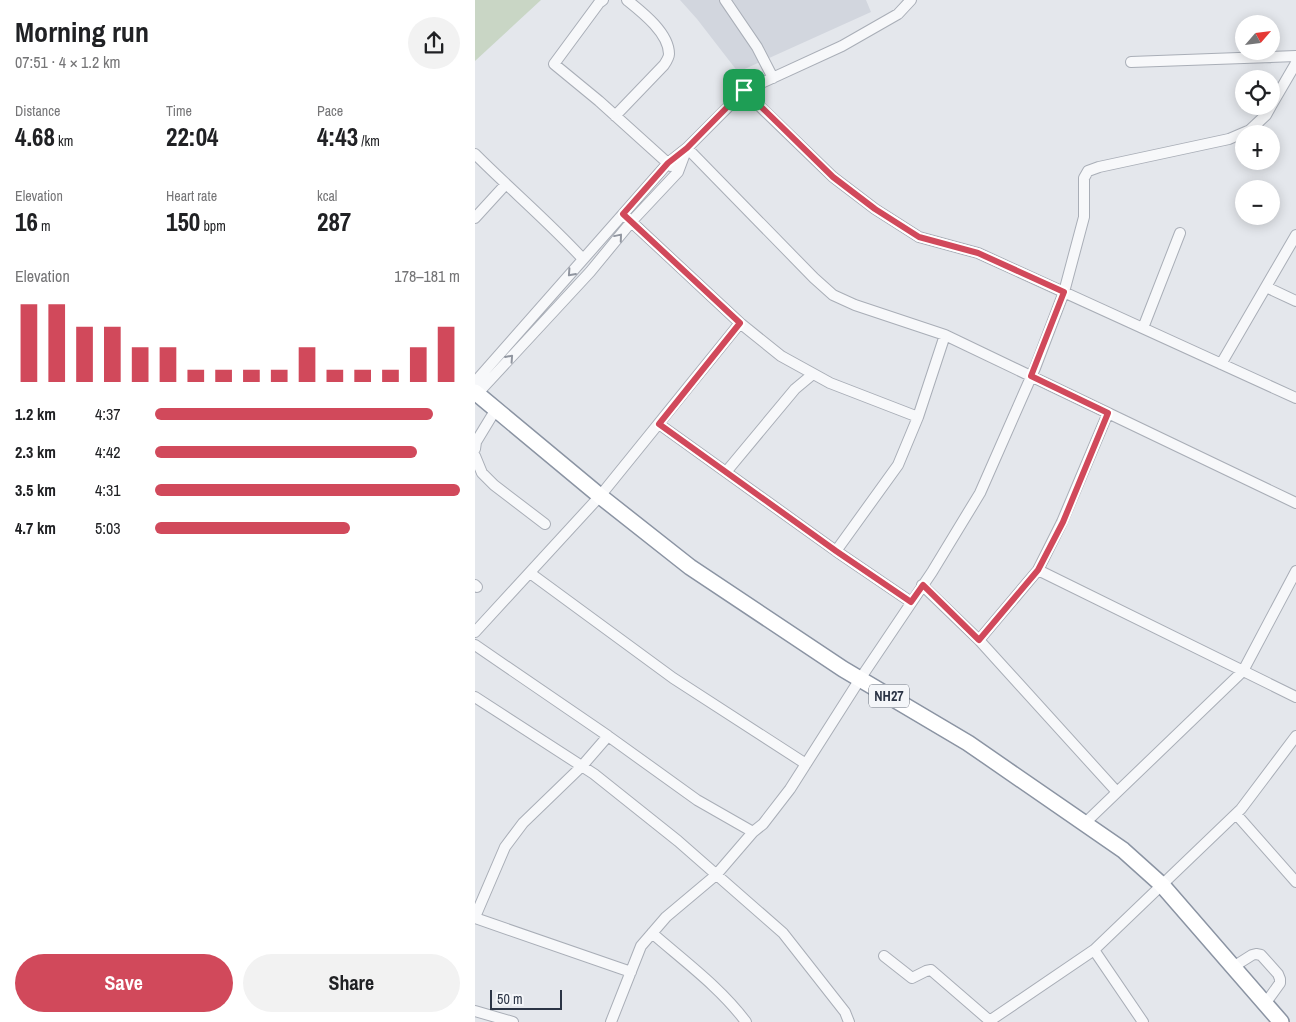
<!DOCTYPE html>
<meta charset="utf-8">
<style>
body{margin:0;font-family:"Archivo Narrow",sans-serif;background:#f2f2f2;color:#202124;height:100vh;display:flex;flex-direction:column;font-size:19px;white-space:nowrap}
*{box-sizing:border-box;margin:0}
p{font-size:16px;color:#757577}
.icon{flex:none;width:28px;height:28px;fill:none;stroke:currentColor;stroke-width:2;stroke-linecap:round;stroke-linejoin:round}
.map{position:relative;flex:1;overflow:hidden}
.details{display:flex;flex-direction:column;background:#fff;width:475px}
.details>*{flex:none}
.needle{width:32px;rotate:62deg}
.tools{position:absolute;left:760px;top:15px;display:grid;gap:10px}
.tools a{display:grid;place-items:center;width:45px;height:45px;border-radius:50%;background:#fff;box-shadow:0 2px 12px #0003;font-size:25px}
.scale{position:absolute;left:15px;bottom:12px;width:72px;box-sizing:border-box;padding-left:5px;border:2px solid #2b3445;border-top:0;font-size:14px;line-height:18px;white-space:nowrap;color:#2b3445;-webkit-text-stroke:4px #f4f6f9;paint-order:stroke}
.pin{position:absolute;display:grid;place-items:center;width:42px;height:42px;color:#fff;margin:-21px;border-radius:10px;box-shadow:0 2px 8px #0006}
.round{display:grid;place-items:center;flex:none;width:52px;height:52px;border-radius:26px;background:#f2f2f2}
.headline{display:flex;align-items:center;justify-content:space-between;height:85px;padding:0 15px}
h1{font-size:28px;font-weight:700;line-height:38px}
.figures{display:grid;grid-template-columns:repeat(3,1fr);gap:8px;height:85px;padding:5px 15px}
.figures div{display:grid;align-content:center}
.figures b{font-size:25px;font-weight:700}
.figures small{font-size:14px;font-weight:400}
.figures p{font-size:14px}
.chart{height:140px;padding:10px 15px}
.chart p{display:flex;justify-content:space-between}
.chart svg{width:100%;height:90px;margin-top:5px;stroke:#d1495b;stroke-width:6}
.primary-button{display:flex;gap:10px;margin-top:auto;padding:10px 15px}
.primary-button a{flex:1;height:58px;border-radius:30px;background:#d1495b;color:#fff;font-size:20px;font-weight:700;line-height:58px;text-align:center}
.primary-button a+a{background:#f2f2f2;color:#202124}
ul{padding:0 15px;list-style:none;font-size:16px}
li{display:grid;grid-template-columns:80px 60px 1fr;align-items:center;height:38px}
li i{height:12px;border-radius:6px;background:#d1495b}
main{display:flex;flex:1;min-height:0}
.map>svg:first-child{display:block}
</style>
<main>
<section class="details">
<div class="headline"><div><h1>Morning run</h1><p>07:51 · 4 × 1.2 km</p></div><a class="round"><svg class="icon" aria-label="share" viewBox="0 0 24 24"><path d="M12 15V3M7 8l5-5 5 5M5 13v7h14v-7"/></svg></a></div>
<div class="figures">
<div><p>Distance</p><b>4.68<small> km</small></b></div>
<div><p>Time</p><b>22:04</b></div>
<div><p>Pace</p><b>4:43<small> /km</small></b></div>
</div>
<div class="figures">
<div><p>Elevation</p><b>16<small> m</small></b></div>
<div><p>Heart rate</p><b>150<small> bpm</small></b></div>
<div><p>kcal</p><b>287</b></div>
</div>
<div class="chart"><p><span>Elevation</span>178–181 m</p>
<svg viewBox="0 0 160 44" preserveAspectRatio="none"><path d="M5 44V6M15 44V6M25 44V17M35 44V17M45 44V27M55 44V27M65 44V38M75 44V38M85 44V38M95 44V38M105 44V27M115 44V38M125 44V38M135 44V38M145 44V27M155 44V17"/></svg>
</div>
<ul>
<li><b>1.2 km</b>4:37<i style="width:91%"></i></li>
<li><b>2.3 km</b>4:42<i style="width:86%"></i></li>
<li><b>3.5 km</b>4:31<i style="width:100%"></i></li>
<li><b>4.7 km</b>5:03<i style="width:64%"></i></li>
</ul>
<div class="primary-button"><a>Save</a><a>Share</a></div>
</section>
<div class="map">
<svg width="821" height="1022" viewBox="0 0 821 1022">
<rect width="100%" height="100%" fill="#e4e7ec"/>
<!-- built -->
<path fill="#d2d6de" d="M205,0H391L396,12L263,72L222,19Z"/>
<!-- green -->
<path fill="#c9d6c5" d="M0,0H66L0,61Z"/>
<g fill="none" stroke-linecap="round" stroke-linejoin="round">
<!-- minor casing -->
<g stroke="#a9aeb7" stroke-width="12">
<path id="minor" d="M128,0L124,3L79,64L124,101L196,166
M250,0L282,47L298,78
M656,62L821,56
M269,91L358,177L400,209L444,237L503,253L821,398
M796,106L821,63
M140,116L189,65C191,62 194,57 194,54C194,33 167,12 152,0
M212,148L339,278L358,295L380,305L470,335L821,503
M0,154C36,190 74,222 108,259
M148,214L265,323L306,356L355,383L443,417
M0,218L31,184
M791,287L821,301
M668,328L705,233
M746,364L821,235
M0,382L193,163L212,148L269,91L367,46L423,14L436,0
M0,395L2,394L115,272L157,221L203,172L212,148
M184,424L361,551L436,602
M0,449L1,442L21,409
M0,456L7,473L19,485L70,524
M251,472L320,389L338,374
M361,551L423,465L443,417L470,335
M563,570L821,697
M55,573L198,678L331,764
M0,585L2,587
M447,585L504,640L642,792
M0,632L125,496L265,323
M504,640L563,570L587,522L633,413
M0,645L133,736L222,800L278,832
M0,697L119,774L203,841L308,933L370,1012L374,1022
M761,814L821,882
M609,824L768,671L821,571
M0,917L30,847L48,823L107,766L133,736
M0,918L156,972
M177,933C209,961 246,988 271,1022
M619,950L668,1022
M409,956L437,978L451,971L456,970L515,1021
M758,967L777,955L781,954L786,955L803,974L805,979V983L790,1004
M0,1011L38,1022
M136,1022L166,946L191,917L241,875L278,832L288,824L315,789L385,679L457,572L505,493L560,368L589,292L609,217V178L613,171L624,167L754,139L775,130L791,115L796,106
M513,1022L619,950L766,809L821,736"/>
</g>
<!-- highway casing -->
<g stroke="#8b94a3" stroke-width="18">
<path id="highway" d="M0,392L125,496L215,567L368,669L493,743L648,850L687,885L806,1022"/>
</g>
<!-- minor -->
<use href="#minor" stroke="#f7f8fa" stroke-width="10"/>
<!-- highway -->
<use href="#highway" stroke="#fff" stroke-width="15"/>
</g>
<!-- one-way arrows -->
<defs><path id="oneway-chevron" d="M-2-3.5L2.5 0L-2 3.5" fill="none" stroke-width="1.6" stroke-linecap="round" stroke-linejoin="round" transform="scale(1.25)"/></defs>
<g stroke="#9196a0">
<use href="#oneway-chevron" transform="translate(144 237) rotate(-50)"/>
<use href="#oneway-chevron" transform="translate(96 273) rotate(132)"/>
<use href="#oneway-chevron" transform="translate(35 358) rotate(-48)"/>
</g>
<g fill="none" stroke-linecap="round" stroke-linejoin="round">
<!-- route casing -->
<g stroke="#fff" stroke-width="10">
<path id="route" d="M269,90L358,177L400,209L444,237L503,253L589,292L556,376L633,413L588,522L563,570L504,640L448,585L436,602L361,551L184,424L265,323L148,214L193,163L212,148Z"/>
</g>
<!-- route -->
<use href="#route" stroke="#d1495b" stroke-width="6"/>
</g>
<g text-anchor="middle" dominant-baseline="central" stroke-width="4.5" stroke-linejoin="round" paint-order="stroke">
<!-- shield labels -->
<rect fill="#f4f6f9" stroke="#676e7b" stroke-width="1" x="394" y="684.5" width="40" height="23" rx="4"/>
<g font-size="14" font-weight="bold" fill="#2b3445">
<text x="414" y="696">NH27</text>
</g>
</g>
</svg>
<div class="tools">
<a><svg class="needle" viewBox="-14 -14 28 28"><path d="M0-13l5 13h-10z" fill="#e53935"/><path d="M0 13l5-13h-10z" fill="#757577"/></svg></a>
<a><svg class="icon" aria-label="locate" viewBox="0 0 24 24"><circle cx="12" cy="12" r="6"/><path d="M12 2v4M12 18v4M2 12h4M18 12h4"/></svg></a>
<a>+</a>
<a>−</a>
</div>
<div class="scale">50 m</div>
<div class="pin" style="left:269px;top:90px;background:#1e9e55"><svg class="icon" aria-label="arrive" viewBox="0 0 24 24"><path d="M6 21V4h12l-3 4 3 4H6"/></svg></div>
</div>
</main>
